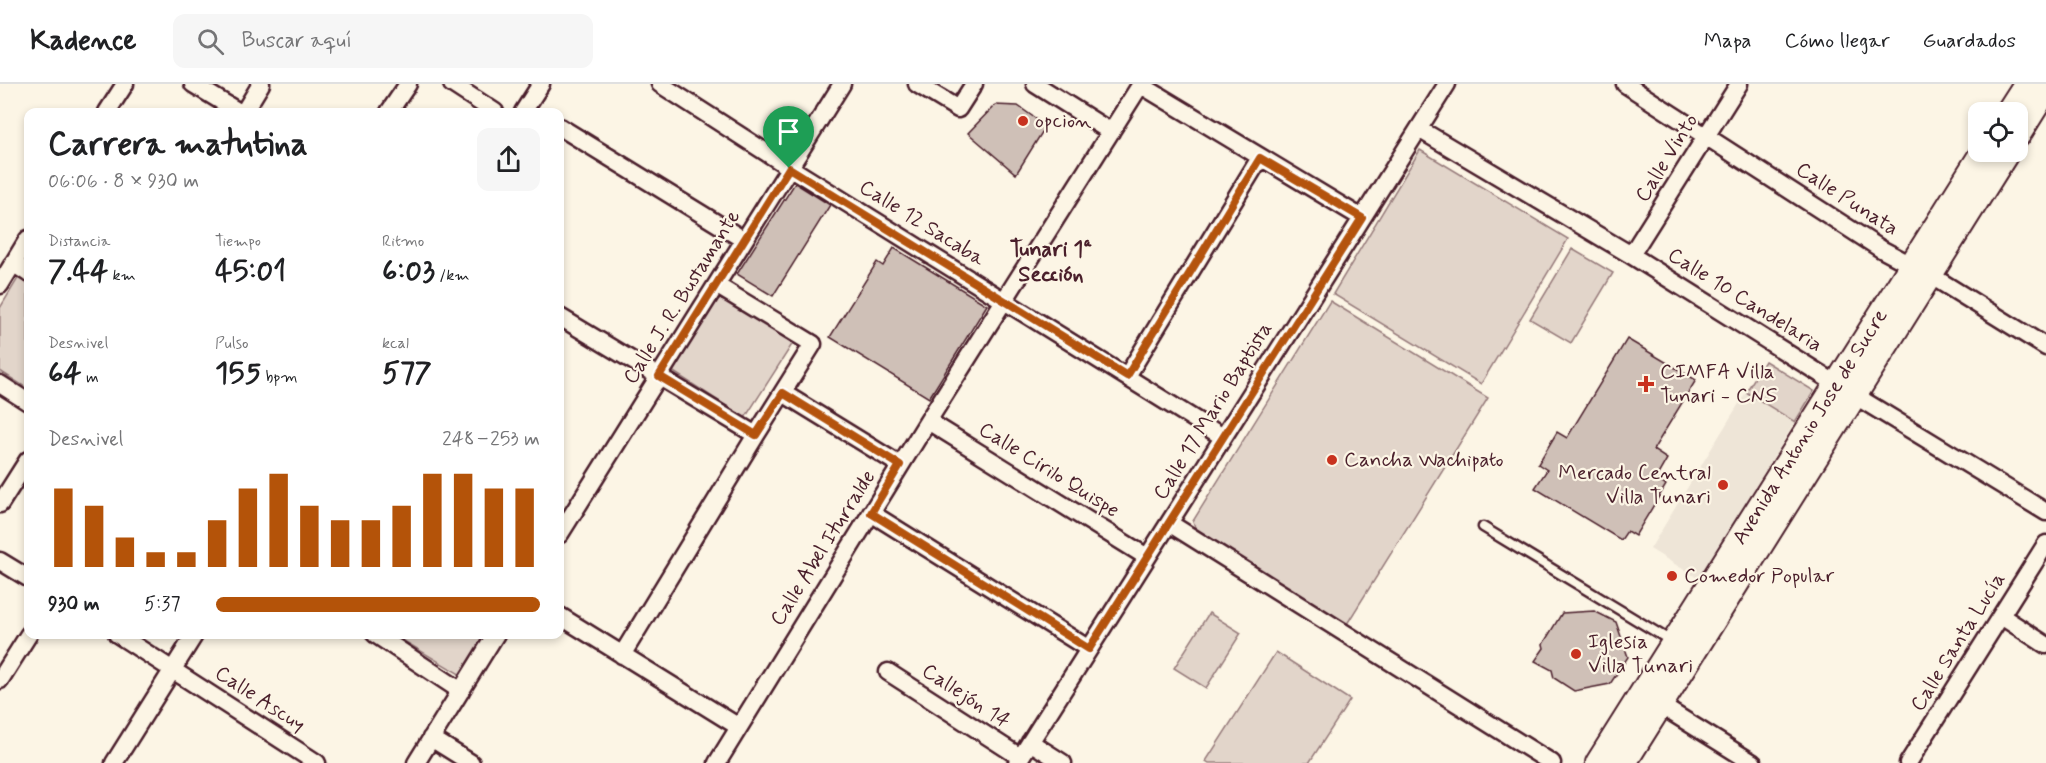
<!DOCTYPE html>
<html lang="es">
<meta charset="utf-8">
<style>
body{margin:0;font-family:Mynerve,sans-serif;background:#f6f6f6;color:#202124;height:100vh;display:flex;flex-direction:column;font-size:22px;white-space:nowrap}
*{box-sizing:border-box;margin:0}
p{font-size:20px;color:#757577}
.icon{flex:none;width:33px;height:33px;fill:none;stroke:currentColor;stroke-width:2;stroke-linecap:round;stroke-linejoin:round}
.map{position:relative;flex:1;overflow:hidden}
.sheet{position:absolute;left:24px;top:24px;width:540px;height:531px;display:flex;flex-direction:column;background:#fff;border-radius:12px;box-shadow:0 3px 9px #0003}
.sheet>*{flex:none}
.fabs{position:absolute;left:1968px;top:18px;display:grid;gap:12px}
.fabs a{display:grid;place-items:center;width:60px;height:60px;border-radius:12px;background:#fff;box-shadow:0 3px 9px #0003;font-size:30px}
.pin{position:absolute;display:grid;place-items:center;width:51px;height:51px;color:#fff;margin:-62px -26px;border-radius:50% 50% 50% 0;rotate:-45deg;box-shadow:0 0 6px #0007}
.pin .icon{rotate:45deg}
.round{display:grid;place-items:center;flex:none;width:63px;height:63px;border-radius:12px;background:#f6f6f6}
.head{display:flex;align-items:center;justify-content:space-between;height:102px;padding:0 24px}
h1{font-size:33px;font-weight:700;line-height:45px}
.metrics{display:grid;grid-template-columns:repeat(3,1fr);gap:9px;height:102px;padding:6px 24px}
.metrics div{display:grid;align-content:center}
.metrics b{font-size:30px;font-weight:700}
.metrics small{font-size:16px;font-weight:400}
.metrics p{font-size:16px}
.chart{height:168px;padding:12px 24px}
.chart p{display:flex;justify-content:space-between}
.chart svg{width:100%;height:108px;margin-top:6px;stroke:#b45309;stroke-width:6}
ul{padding:0 24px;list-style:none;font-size:20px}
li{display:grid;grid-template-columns:96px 72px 1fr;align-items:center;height:45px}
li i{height:15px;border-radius:8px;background:#b45309}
header{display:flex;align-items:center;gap:36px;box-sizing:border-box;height:84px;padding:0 30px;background:#fff;border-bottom:2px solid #e0e0e0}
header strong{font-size:28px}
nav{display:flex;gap:33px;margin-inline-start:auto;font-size:21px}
.search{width:420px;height:54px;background:#f6f6f6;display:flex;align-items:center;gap:15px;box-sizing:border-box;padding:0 21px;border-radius:12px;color:#757577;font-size:22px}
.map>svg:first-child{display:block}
</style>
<header>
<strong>Kadence</strong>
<div class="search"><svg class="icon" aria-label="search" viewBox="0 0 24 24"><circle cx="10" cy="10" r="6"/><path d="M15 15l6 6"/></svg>Buscar aquí</div>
<nav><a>Mapa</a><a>Cómo llegar</a><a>Guardados</a></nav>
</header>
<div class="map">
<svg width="2046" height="679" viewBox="0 0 2046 679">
<rect width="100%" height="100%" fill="#fcf5e5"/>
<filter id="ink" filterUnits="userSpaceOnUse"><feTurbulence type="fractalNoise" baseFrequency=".0167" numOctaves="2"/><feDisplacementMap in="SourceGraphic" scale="12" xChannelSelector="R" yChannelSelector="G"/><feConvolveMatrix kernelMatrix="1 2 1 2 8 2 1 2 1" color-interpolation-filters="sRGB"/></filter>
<g filter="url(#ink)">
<!-- built -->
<path fill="#eee5d7" d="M1746,308L1795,338L1699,495L1650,465Z"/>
<!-- green -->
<path fill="#e2d5ca" stroke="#967a7a" stroke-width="1.5" d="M1420,66L1568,155L1481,300L1333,210Z
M1572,165L1613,189L1571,259L1530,235Z
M20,191L28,196V305L0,287V224Z
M717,210L793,259L745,334L669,285Z
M1330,217L1488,314L1347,540L1196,446L1193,437Z
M1765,277L1814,307L1795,338L1746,308Z
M1209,529L1241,549L1206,604L1174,584Z
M394,551L485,550V551L461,591Z
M1276,568L1350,616L1309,679H1209L1206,677Z"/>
<!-- building -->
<path fill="#cfc0b7" stroke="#4a1f2b" stroke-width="1.5" d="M995,21L1018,22L1046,42L1016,90L968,49Z
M795,99L830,121L773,212L737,190Z
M894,164L987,221L929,314L830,253L877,178L883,182Z
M1627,255L1696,296L1653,366L1667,375L1656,394L1666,401L1635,452L1627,447L1621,456L1535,404L1547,386L1538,380L1557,348L1567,354Z
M1594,527L1616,538L1628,573L1610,600L1574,607L1554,594L1552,586L1535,577L1544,564L1543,560L1562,529Z"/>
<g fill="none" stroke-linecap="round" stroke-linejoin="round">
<!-- lane casing -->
<g stroke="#4a1f2b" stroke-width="13">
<path id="lane" d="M1483,443L1671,557"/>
</g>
<!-- street casing -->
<g stroke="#4a1f2b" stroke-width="21">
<path id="street" d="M193,0L239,28
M452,0L495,28
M660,0L789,83L1223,353
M917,0L958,25L974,0
M1035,0L1111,48
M1625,0L1881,165L1930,191L2046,263
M1141,1L1362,134
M107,28L125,0
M244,28L261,0
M389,28L408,0
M523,28L541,0
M560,43L744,156
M1419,45L1631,171L1854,311L2046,428
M1631,171L1739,0
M13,179L28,189
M0,201L28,155
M560,233L756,351
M1127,292L1260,74
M0,300L28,318
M783,309L900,381
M928,337L1147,473
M0,420L28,376
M871,429L1089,565
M1169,439L1552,679
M560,450L842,0
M0,477L28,494
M560,532L739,643
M2001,532L2046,561
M117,550L317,679
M375,550L461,607
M622,571L756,351L813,260L716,201
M888,588L1020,673
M0,596L29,550
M1652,616L1753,679
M431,654L471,679
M1030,658L1063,679
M114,679L195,550
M416,679L496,550
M717,679L928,337L1141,0
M1017,679L1447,0
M1908,679L2046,460"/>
</g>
<!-- secondary casing -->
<g stroke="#4a1f2b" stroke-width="28">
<path id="secondary" d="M2008,28L2026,0
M2018,51L2046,6
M1598,679L1983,68
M1624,679L2007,68"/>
</g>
<!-- lane -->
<use href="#lane" stroke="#fcf5e5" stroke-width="8"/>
<!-- street -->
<use href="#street" stroke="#fcf5e5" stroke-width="16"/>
<!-- secondary -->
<use href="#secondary" stroke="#fcf5e5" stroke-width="24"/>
</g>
</g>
<g fill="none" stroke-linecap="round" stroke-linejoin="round" filter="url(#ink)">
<!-- route casing -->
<g stroke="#fff" stroke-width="12">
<path id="route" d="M1260,74L1362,134L1089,565L871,429L900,381L783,309L756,351L659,292L789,84L1127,292Z"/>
</g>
<!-- route -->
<use href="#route" stroke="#b45309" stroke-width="8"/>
</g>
<!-- markers -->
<g fill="#c8321e" stroke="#fcf5e5" stroke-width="2">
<circle cx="1023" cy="37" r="6"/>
<path d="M1643 291h6v6h6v6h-6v6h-6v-6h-6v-6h6z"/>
<circle cx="1332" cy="376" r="6"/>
<circle cx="1723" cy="401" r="6"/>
<circle cx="1672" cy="492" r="6"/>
<circle cx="1576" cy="570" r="6"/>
</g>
<g text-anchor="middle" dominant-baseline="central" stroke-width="4.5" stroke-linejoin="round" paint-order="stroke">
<!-- poi labels -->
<g font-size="21" fill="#4a1f2b" stroke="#fcf5e5" text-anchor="start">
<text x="1035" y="37">opcion</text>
<text x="1660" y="288">CIMFA Villa<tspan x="1660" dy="24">Tunari - CNS</tspan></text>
<text x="1344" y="376">Cancha Wachipato</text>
<text x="1711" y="389" text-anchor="end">Mercado Central<tspan x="1711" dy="24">Villa Tunari</tspan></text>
<text x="1684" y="492">Comedor Popular</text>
<text x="1588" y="558">Iglesia<tspan x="1588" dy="24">Villa Tunari</tspan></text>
</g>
<!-- street labels -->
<g font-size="21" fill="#4a1f2b" stroke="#fcf5e5">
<text transform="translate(1667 74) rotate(-58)">Calle Vinto</text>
<text transform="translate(1847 115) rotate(33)">Calle Punata</text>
<text transform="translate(922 139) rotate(32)">Calle 12 Sacaba</text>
<text transform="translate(682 213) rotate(-58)">Calle J. R. Bustamante</text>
<text transform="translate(1745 216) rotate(32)">Calle 10 Candelaria</text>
<text transform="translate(1213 327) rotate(-58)">Calle 17 Mario Baptista</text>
<text transform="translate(1810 343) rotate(-58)">Avenida Antonio Jose de Sucre</text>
<text transform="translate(1049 386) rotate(32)">Calle Cirilo Quispe</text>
<text transform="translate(823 464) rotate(-58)">Calle Abel Iturralde</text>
<text transform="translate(1958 558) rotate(-58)">Calle Santa Lucía</text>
<text transform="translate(966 612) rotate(33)">Callejón 14</text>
<text transform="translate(260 615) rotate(33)">Calle Ascuy</text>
</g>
<!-- neighbourhood labels -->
<g font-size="22" font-weight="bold" fill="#4a1f2b" stroke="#fcf5e5">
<text x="1051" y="166">Tunari 1ª<tspan x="1051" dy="25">Sección</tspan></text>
</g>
</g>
</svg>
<div class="fabs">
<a><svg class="icon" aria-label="locate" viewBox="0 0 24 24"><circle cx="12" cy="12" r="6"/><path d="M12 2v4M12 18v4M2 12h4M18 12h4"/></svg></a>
</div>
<div class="pin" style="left:789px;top:84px;background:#1e9e55"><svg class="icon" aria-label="arrive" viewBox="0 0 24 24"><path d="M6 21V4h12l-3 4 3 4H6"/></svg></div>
<section class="sheet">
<div class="head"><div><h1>Carrera matutina</h1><p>06:06 · 8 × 930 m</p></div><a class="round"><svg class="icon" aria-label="share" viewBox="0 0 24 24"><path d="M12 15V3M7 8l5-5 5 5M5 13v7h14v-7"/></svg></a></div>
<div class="metrics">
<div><p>Distancia</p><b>7.44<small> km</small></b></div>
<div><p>Tiempo</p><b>45:01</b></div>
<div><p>Ritmo</p><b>6:03<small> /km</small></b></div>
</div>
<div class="metrics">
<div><p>Desnivel</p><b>64<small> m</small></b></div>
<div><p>Pulso</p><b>155<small> bpm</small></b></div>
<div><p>kcal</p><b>577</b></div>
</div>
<div class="chart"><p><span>Desnivel</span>248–253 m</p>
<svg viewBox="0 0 160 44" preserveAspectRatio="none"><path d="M5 44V12M15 44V19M25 44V32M35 44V38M45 44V38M55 44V25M65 44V12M75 44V6M85 44V19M95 44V25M105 44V25M115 44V19M125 44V6M135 44V6M145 44V12M155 44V12"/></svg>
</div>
<ul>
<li><b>930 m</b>5:37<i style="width:100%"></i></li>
</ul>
</section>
</div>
